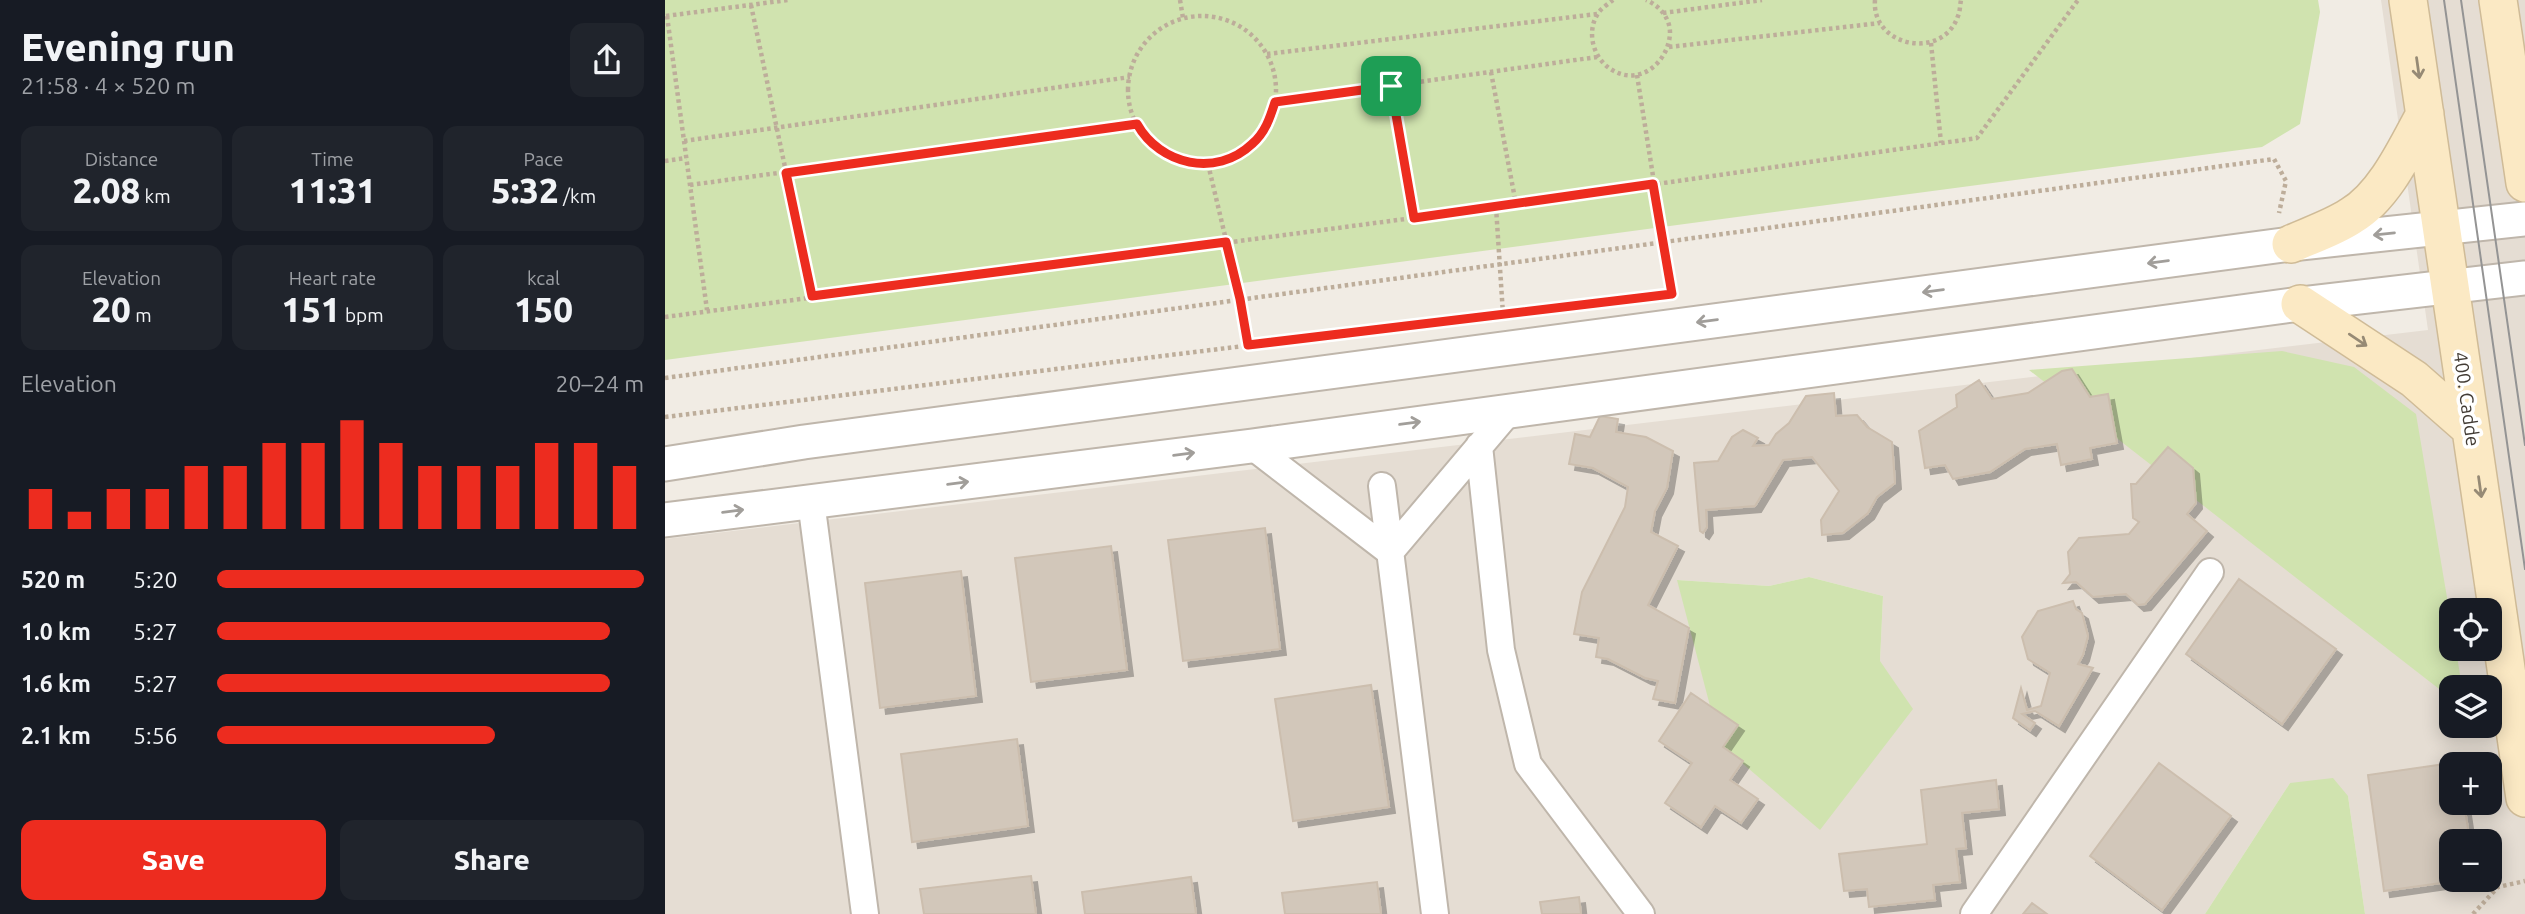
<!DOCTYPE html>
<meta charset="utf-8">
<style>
body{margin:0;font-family:Ubuntu,sans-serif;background:#20242c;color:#f1f3f6;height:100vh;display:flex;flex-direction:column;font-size:26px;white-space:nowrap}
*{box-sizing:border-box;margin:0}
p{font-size:23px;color:#9ea1a6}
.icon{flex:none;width:38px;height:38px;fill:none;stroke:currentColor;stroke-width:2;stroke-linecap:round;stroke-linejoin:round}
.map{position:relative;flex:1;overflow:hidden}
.sheet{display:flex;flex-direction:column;background:#171b24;width:665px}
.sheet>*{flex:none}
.buttons{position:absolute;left:1774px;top:598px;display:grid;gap:14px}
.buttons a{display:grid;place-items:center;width:63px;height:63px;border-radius:14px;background:#171b24;box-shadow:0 4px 18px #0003;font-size:35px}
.pin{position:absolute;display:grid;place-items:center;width:60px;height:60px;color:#fff;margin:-30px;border-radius:14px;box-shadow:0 4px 10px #0006}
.round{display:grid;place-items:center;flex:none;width:74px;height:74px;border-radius:14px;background:#20242c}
.summary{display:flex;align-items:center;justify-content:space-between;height:119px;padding:0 21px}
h1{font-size:38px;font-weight:800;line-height:52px}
.figures{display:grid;grid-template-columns:repeat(3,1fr);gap:10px;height:119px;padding:7px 21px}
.figures div{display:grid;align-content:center;border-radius:14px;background:#20242c;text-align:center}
.figures b{font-size:35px;font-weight:800}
.figures small{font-size:19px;font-weight:400}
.figures p{font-size:19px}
.chart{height:196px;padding:14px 21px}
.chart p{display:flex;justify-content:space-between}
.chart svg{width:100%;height:126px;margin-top:7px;stroke:#ed2c1f;stroke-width:6}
.action{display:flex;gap:14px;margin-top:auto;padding:14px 21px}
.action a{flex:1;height:80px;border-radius:14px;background:#ed2c1f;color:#fff;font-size:28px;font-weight:800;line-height:80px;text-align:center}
.action a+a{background:#20242c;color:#f1f3f6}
ul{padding:0 21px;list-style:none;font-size:23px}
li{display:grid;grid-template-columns:112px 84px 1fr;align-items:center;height:52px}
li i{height:18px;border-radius:9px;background:#ed2c1f}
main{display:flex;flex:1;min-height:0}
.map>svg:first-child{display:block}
</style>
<main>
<section class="sheet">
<div class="summary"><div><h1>Evening run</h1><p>21:58 · 4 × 520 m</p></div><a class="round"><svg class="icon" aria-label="share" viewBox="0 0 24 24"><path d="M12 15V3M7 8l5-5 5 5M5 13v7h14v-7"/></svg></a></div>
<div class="figures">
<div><p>Distance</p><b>2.08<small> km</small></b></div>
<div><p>Time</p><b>11:31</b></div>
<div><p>Pace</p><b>5:32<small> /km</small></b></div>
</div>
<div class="figures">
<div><p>Elevation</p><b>20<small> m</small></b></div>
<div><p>Heart rate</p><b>151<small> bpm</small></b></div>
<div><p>kcal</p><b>150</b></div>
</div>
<div class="chart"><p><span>Elevation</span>20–24 m</p>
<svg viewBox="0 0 160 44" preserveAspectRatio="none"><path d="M5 44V30M15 44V38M25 44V30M35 44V30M45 44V22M55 44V22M65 44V14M75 44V14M85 44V6M95 44V14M105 44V22M115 44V22M125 44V22M135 44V14M145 44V14M155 44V22"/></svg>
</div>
<ul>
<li><b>520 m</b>5:20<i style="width:100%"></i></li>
<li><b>1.0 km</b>5:27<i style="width:92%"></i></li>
<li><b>1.6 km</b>5:27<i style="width:92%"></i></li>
<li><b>2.1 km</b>5:56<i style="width:65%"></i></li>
</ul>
<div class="action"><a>Save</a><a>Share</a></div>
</section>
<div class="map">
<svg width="1860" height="914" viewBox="0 0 1860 914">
<defs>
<filter id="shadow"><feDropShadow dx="6" dy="6" stdDeviation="0" flood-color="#0004"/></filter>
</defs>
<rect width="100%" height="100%" fill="#f1ece4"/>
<!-- residential -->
<path fill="#e5ddd3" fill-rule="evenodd" d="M1716,0H1860V914H1700L1683,796L1625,783L1540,914H0V539L1763,330ZM1144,577L1218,596L1215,661L1012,580L1104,586ZM1787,611H1825V649H1787ZM1787,688H1825V726H1787ZM1787,765H1825V803H1787ZM1787,842H1825V880H1787Z"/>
<!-- green -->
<path fill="#d0e3af" d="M0,0H1653L1655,12L1635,124L1597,147L0,360Z
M1617,351L1689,367L1751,414L1787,627V649H1791L1797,688H1787V699L1364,370Z
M1144,577L1218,596L1215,661L1248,709L1155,830L1055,744L1012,580L1104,586Z
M1668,778L1683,796L1700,914H1540L1625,783Z"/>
<!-- building -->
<path fill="#d2c7ba" stroke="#ccbeae" stroke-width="2" filter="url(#shadow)" d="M1407,369L1425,397L1443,394L1452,443L1425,448L1427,459L1396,465L1392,444L1360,449L1325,472L1288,479L1280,465L1260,468L1254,431L1292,407L1291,395L1314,380L1327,399L1363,393L1397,371Z
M1169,393L1171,416L1192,415L1202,427L1227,442L1230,483L1212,497L1203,513L1178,533L1157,535L1156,520L1174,491L1147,457L1118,460L1090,506L1041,510L1042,527L1038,533L1035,531L1029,463L1053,461L1067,437L1078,430L1093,438L1088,446L1104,445L1111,434L1124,423L1141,396Z
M935,416L953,419L951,432L981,437L1008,451L1002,488L990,511L986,532L1013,546L983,605L1024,628L1010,703L988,699L993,681L980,678L943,659L931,657L934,638L909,634L917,592L960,507L963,487L928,468L904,464L910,434L925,437Z
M1503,447L1528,468L1531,503L1522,514L1542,531L1480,604L1473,605L1461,594L1428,597L1411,582L1398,583L1405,574L1403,552L1414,538L1464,534L1474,522L1468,518L1466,484H1471Z
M600,528L615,649L518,661L503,540Z
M446,546L462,670L366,682L350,558Z
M296,571L311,696L215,708L200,583Z
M1574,579L1671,649L1617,724L1521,654Z
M1408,601L1411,609L1417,613L1423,636L1418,655L1413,664L1428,668L1394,726L1370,711L1357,714L1370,723L1365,730L1348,718L1356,688L1362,710L1376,706L1385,673L1363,659L1357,637L1373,611Z
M706,685L724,807L628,821L610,699Z
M1026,693L1073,725L1058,747L1078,761L1065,780L1093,799L1076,823L1050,806L1036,827L1000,803L1027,763L994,741Z
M352,739L363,826L247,842L236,754Z
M1794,762V765H1787V803H1799L1805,842H1787V880H1797L1719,891L1703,775Z
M1494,763L1566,816L1497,910L1425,856Z
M1331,780L1334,809L1297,813L1301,848L1291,849L1295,882L1268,885L1270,900L1204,907L1202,889L1179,891L1174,854L1262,844L1256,790Z
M366,876L371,914H259L255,889Z
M526,877L531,914H420L417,892Z
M712,882L716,914H620L617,893Z
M914,897L916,914H877L875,902Z
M1367,903L1382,914H1358Z"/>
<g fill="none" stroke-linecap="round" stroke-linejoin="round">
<!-- minor casing -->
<g stroke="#bfb6ab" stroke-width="30">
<path id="minor" d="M587,446L725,552L846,409
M814,446L836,650L863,764L976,914
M717,486L770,914
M146,501L200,914
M1309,914L1545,572"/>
</g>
<!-- tertiary casing -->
<g stroke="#bfb6ab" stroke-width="37">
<path id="tertiary" d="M0,464L139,442L1626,244L1860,219
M0,520L587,446L1635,304L1860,278"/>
</g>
<!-- secondary casing -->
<g stroke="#cfbb97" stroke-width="40">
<path id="secondary" d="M1743,0L1860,798
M1833,0L1860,183
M1626,244C1646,235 1668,228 1686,216C1720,196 1742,147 1760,114
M1635,304L1749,379L1806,429"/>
</g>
<!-- path -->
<path stroke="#bdad9a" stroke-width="4.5" stroke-dasharray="3.5 3.5" stroke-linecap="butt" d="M515,0L518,18
M948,0C943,4 935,9 932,15C921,34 929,61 949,71C976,86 1004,61 1005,33C1005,18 995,6 981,0
M1210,0C1206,47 1278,61 1293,16C1295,12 1295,5 1296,0
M86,5L147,296
M998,13L1097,0
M1,16L123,0
M2,16L42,310
M463 90a74 74 0 1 1 148 0a74 74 0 1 1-148 0Z
M1266,43L1276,143
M1004,47L1215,23
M602,54L932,14
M826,72L851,204
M972,75L1007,296
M726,86L749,218
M610,102L932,57
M19,141L465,77
M0,161L21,158
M543,164L575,299L583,345
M25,185L472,124
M831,207L838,314
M0,317L831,207L1312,138L1413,0
M0,378L1609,159L1621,181L1614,213
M0,417L913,305
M1808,914L1833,887L1860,881"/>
<!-- minor -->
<use href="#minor" stroke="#fff" stroke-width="26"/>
<!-- tertiary -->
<use href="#tertiary" stroke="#fff" stroke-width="33"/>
<!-- secondary -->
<use href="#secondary" stroke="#fbe9c4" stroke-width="37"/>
<!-- tram -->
<path stroke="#949494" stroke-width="2" d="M1779,0L1860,569
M1796,0L1860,445"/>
</g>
<!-- one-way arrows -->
<defs><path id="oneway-shaft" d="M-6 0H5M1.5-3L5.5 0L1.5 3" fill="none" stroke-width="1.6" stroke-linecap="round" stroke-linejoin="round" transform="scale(1.75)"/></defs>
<g stroke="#968a75">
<use href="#oneway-shaft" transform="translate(1753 68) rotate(82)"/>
<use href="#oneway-shaft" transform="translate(1693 340) rotate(34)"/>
<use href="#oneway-shaft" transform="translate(1815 487) rotate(82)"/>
</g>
<g stroke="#a19e9a">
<use href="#oneway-shaft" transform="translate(1719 234) rotate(174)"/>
<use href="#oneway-shaft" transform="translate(1493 262) rotate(173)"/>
<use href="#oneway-shaft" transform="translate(1268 291) rotate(173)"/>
<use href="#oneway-shaft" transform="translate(1042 321) rotate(173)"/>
<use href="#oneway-shaft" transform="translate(745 423) rotate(-8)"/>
<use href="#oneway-shaft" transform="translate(519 454) rotate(-7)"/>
<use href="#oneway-shaft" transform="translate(293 483) rotate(-7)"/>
<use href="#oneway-shaft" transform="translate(68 511) rotate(-7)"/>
</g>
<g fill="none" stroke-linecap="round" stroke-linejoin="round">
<!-- route casing -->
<g stroke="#fff" stroke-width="14">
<path id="route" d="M726,86L749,218L988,184L1007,294L583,345L575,299L561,242L147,296L121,173L472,124C495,165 551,178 587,144C600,133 605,118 610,102Z"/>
</g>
<!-- route -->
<use href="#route" stroke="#ed2c1f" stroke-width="9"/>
</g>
<g text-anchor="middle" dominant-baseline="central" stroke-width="7" stroke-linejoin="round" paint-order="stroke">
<!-- street labels -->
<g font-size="19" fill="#433c35" stroke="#fff">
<text transform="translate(1802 399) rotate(82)">400. Cadde</text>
</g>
</g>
</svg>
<div class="buttons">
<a><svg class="icon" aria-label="locate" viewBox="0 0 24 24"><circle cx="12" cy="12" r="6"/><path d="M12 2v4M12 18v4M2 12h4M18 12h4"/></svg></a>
<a><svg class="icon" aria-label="layers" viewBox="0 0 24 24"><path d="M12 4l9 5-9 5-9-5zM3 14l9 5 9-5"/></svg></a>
<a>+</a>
<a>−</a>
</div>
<div class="pin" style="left:726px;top:86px;background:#1e9e55"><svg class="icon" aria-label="arrive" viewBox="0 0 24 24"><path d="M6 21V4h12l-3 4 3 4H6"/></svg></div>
</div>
</main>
